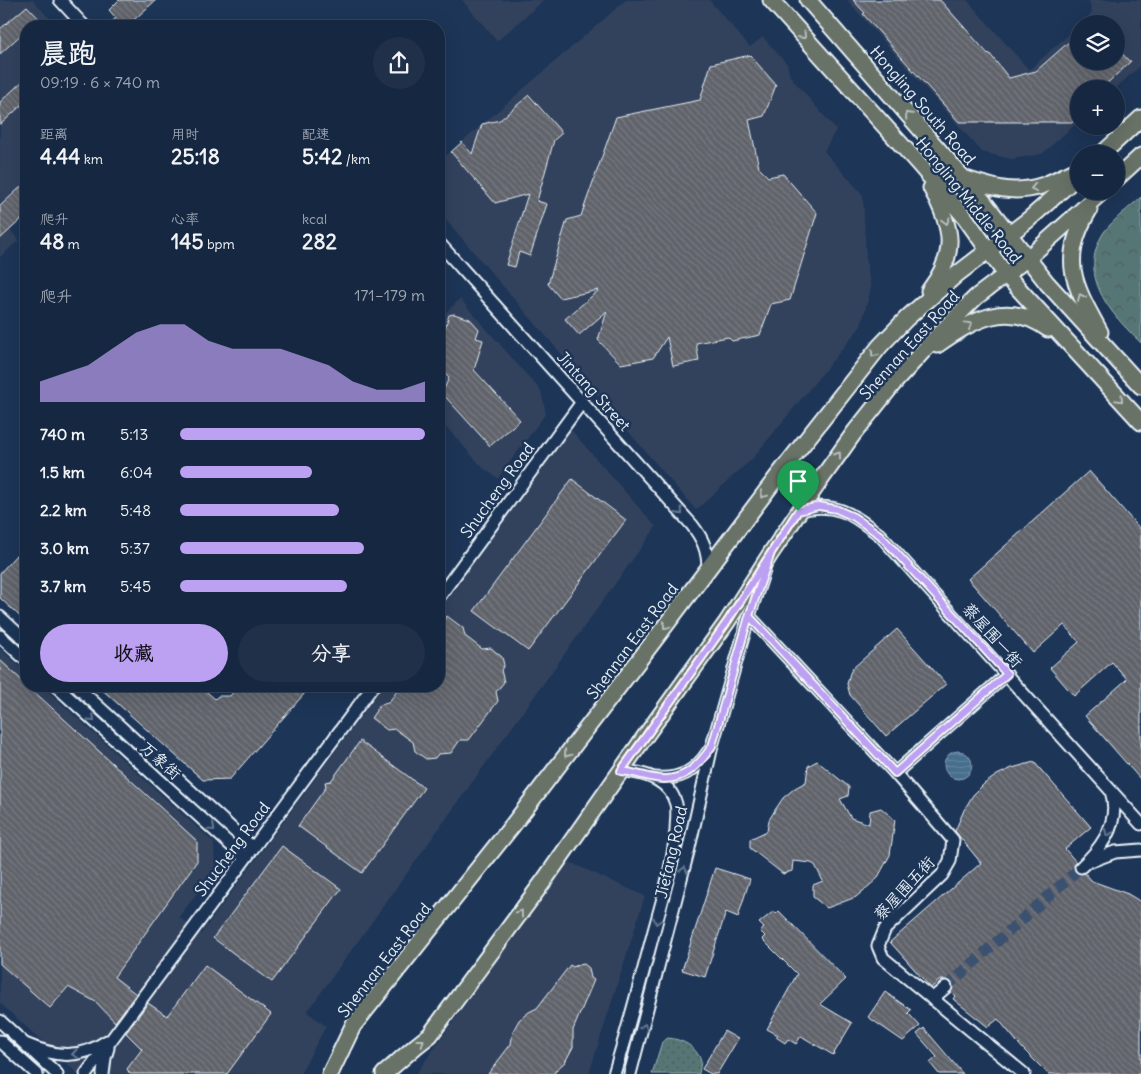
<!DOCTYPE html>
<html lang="zh">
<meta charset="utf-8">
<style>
body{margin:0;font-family:Delius,"LXGW WenKai TC",sans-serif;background:#1f3048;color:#f1f3f6;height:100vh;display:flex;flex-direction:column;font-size:19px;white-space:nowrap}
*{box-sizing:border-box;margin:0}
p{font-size:16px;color:#9ea6b1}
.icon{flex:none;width:28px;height:28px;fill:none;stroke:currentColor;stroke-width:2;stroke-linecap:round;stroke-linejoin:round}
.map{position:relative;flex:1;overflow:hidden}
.side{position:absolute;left:20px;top:20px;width:425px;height:672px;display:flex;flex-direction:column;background:#162841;border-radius:20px;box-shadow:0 5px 20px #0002,0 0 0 1px #35445a}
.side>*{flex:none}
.tools{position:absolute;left:1070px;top:15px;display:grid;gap:10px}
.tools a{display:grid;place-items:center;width:55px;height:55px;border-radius:50%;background:#162841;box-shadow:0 5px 20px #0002,0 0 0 1px #35445a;font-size:25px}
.pin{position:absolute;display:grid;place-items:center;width:42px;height:42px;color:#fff;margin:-51px -21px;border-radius:50% 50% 50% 0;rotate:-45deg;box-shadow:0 0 5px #0007}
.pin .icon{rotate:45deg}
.round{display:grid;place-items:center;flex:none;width:52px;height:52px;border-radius:26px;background:#1f3048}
.headline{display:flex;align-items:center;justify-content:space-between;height:85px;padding:0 20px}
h1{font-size:28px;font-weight:800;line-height:38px}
.stats{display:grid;grid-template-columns:repeat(3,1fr);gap:8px;height:85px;padding:5px 20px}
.stats div{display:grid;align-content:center}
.stats b{font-size:21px;font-weight:800}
.stats small{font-size:14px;font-weight:400}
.stats p{font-size:14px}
.chart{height:140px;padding:10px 20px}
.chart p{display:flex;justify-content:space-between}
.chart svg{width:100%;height:90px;margin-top:5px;fill:#bca0f2;opacity:.7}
.action{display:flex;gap:10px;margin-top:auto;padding:10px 20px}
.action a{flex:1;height:58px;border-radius:30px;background:#bca0f2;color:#111;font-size:20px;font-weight:800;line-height:58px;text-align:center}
.action a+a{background:#1f3048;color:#f1f3f6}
ul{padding:0 20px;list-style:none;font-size:16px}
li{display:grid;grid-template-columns:80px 60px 1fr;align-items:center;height:38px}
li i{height:12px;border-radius:6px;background:#bca0f2}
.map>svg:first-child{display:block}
</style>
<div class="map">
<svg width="1141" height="1074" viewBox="0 0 1141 1074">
<defs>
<pattern id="grass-dots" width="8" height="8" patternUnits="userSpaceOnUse" patternTransform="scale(1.25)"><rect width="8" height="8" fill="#567574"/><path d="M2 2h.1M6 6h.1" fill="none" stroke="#4e5e5f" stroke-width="1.8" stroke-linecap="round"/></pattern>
<pattern id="park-crowns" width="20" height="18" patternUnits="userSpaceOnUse" patternTransform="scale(1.25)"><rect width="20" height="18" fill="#567574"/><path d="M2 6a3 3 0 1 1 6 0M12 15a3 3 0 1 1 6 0" fill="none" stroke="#4e5e5f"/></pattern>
<pattern id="water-rules" width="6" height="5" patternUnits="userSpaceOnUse" patternTransform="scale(1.25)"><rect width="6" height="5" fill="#466e8e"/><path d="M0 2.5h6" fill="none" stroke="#61839f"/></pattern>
<pattern id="building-back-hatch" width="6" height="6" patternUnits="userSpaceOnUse" patternTransform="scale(1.25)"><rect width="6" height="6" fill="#61636b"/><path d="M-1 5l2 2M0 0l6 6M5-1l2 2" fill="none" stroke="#787a81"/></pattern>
</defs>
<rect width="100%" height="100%" fill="#1d3557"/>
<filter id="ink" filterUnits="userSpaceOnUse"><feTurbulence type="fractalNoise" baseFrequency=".02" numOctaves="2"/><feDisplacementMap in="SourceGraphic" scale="10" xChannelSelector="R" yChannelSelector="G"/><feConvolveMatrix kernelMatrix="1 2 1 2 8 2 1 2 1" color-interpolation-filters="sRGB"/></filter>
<g filter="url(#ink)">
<!-- built -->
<path fill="#31435d" d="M0,0H33L56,26H26V181L0,204Z
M462,0H544L497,41Z
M626,0H709L750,47L763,37L787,64L790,76L836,130L824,151L863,195L866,261L871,288L861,326L753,458L696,510L439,212V162Z
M847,0H967L1029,70L1079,25V61H1116V24H1081L1092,13L1089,0H1141V65L1115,89H1079V121L1042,154L1011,159L982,152Z
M0,219L19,240L0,257Z
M460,299L541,391L546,413L498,478L483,468L439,419V319Z
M571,430L656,527L307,1012L326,1026L300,1074H78L0,1003V649L26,672V686H42L214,843L215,869L179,917L201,934L383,686H439V611Z
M567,861L645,896L589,1074H416Z"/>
<!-- grass -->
<path fill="url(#grass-dots)" stroke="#9fb3b6" d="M668,1038C682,1039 697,1047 701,1061L699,1074H652L662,1042Z"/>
<!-- park -->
<path fill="url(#park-crowns)" stroke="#9fb3b6" d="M1141,197V343C1111,314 1076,276 1104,232C1114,219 1129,208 1141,197Z"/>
<!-- water -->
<path fill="url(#water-rules)" stroke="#87a2b8" d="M944 765a14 14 0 1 1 28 0a14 14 0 1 1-28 0Z"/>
<!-- building -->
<path fill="url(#building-back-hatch)" stroke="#e8f1f8" d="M119,0H156L127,26H107L116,18L109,10Z
M853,0H940L988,54L989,53L1009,78L1036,71L1079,33V61H1116V47L1129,61H1131L1101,89H1079V118L1074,122H959L863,14L865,13Z
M27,6L46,26H26V30L0,54V29Z
M750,55L776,85L764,116L749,120L759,168L768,177L783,174L817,213L790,300L771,304L760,335L732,341L728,337L696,343L699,361L673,366L667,337L653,358L621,364L598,340L607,311L579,335L565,319L599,290L560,298L548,284L567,220L581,216L616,117L700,100L711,64Z
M26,78V101L0,125V102Z
M529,95L562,133L554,140L537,201L547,204L530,256L519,252L515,267L506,265L528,194L495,203L451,152L462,142L472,154L482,124L500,120Z
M26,182V215L0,239V206Z
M454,314L470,319L479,329L476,338L483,340L474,370L520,420L490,446L442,393L449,378L439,368V347L449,315Z
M1089,471L1141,530V780L1085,716L1127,679L1112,662L1074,696L1050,668L1079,642L1064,625L1033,653L968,579Z
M572,479L626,520L528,651L474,611Z
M26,544V622L0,598V573Z
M447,616L463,628L465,636L482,649L491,648L502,657L504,665L501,670L504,682L496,692L498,701L469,740H460L451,753L438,754L435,758L426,759L415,751L413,742L395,729L387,730L371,718L380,705L388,703L401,686H439V627Z
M897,629L946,684L886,736L850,695L847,684L850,673L853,668Z
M0,660L26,684V686H28L197,841V861L114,977L136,994L115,1022L96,1002L68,987L50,1008L0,964Z
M98,686H200L215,699L218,696H230L238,686H311L230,779L203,780Z
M360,741L424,788L362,873L298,826L326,787L325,782L331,781Z
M817,761L849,787L848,796L840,799L851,818L869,824L870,811L881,808L895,820L890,855L877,879L856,897L827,908L813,897V885L823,881L815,865L811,863L793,861L792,871L783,874L750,848V839L767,831L769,820L775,810L783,798L795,788L806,782L808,766Z
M1034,762L1091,827L1065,849L1076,862L1074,865L1075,872L1079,874L1085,873L1092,881L1128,894L1141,902V1074H1048L1023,1049L998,1019L988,1027L953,999L955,996L951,992L953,985L949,980H940L931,988L890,942L981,863L955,831L964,810L973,795L984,784L997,775L1012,768Z
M282,846L341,889L272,982L213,938Z
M715,868L750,879L738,917L726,912L705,977L682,970Z
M774,911L776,914L779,911L846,979L820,1004L852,1023L833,1055L801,1036L796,1044L788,1039L785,1043L776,1037L778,1035L767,1029L797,974L762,939L765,936L760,931L764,928L759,923Z
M584,964L589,968L591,978L594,980L573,1030V1047L565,1062L556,1070L554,1074H488L511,1044L513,1031L519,1020L529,1012L537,1008L570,965L573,967L578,965Z
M205,965L271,1014L227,1074H130L127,1069L142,1049L126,1033L148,1003L167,1016Z
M885,992L911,1010L908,1013L920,1026L903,1041L868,1017Z
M924,1028L963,1074H939L930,1063L937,1057L917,1034Z
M724,1031L738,1039L717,1074H711L702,1069Z"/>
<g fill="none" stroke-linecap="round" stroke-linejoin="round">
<!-- minor-tunnel -->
<path stroke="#3b516f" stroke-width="11" stroke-dasharray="11 5.5" stroke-linecap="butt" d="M946,987L1081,867"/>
<!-- minor casing -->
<g stroke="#e8f1f8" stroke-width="15">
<path id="minor" d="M60,0L84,26
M439,243L692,525C703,539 708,551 708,569
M798,511C834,500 852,514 880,535L1141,824
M439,597L582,402
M749,616L895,773L953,840L950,861L942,875L885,929L878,946L883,958L1024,1074
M0,617L26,641
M0,636L26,660
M56,686L245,858
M76,686L253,848
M895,773L1007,674
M655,778C679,780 695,772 708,752
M1091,861L1115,852L1141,850
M1081,867C1102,848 1121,822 1111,791
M932,999L946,987
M0,1021L57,1074
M0,1041L37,1074
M25,1044C55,1057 79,1060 107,1041
M86,1074L373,686
M103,1074L105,1058L108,1048
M614,1074C629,1025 642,976 655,927C664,895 673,864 676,830C676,822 678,812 676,804C669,779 643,772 621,771
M630,1074L689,848L712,746L749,616L764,571"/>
</g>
<!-- major casing -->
<g stroke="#e8f1f8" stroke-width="19">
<path id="major" d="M771,0L917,162L964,216L1006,275L1141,422
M808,0L984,202L1047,283L1141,386
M1102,154L1141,118
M963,178C990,187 1013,195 1041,186C1053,182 1065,175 1077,170
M1116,179L1141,156
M1089,210C1059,260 1074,285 1100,332
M929,291C958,253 953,228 931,188
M937,345C973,320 1007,299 1048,329
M330,1074L353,1026L512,826L659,634L777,477L880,346L907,318L956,275L1028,220L1079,175
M384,1074L416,1046L430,1035L543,882L646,735L727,622L771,553L817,485L854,433L893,384L934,339L976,297L1029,257L1103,191"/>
</g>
<!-- minor -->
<use href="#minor" stroke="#1d3557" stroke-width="11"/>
<!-- major -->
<use href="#major" stroke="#687266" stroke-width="15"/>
</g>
<!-- one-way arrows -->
<defs><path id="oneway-chevron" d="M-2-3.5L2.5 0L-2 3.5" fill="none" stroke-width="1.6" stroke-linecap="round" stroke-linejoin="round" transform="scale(1.25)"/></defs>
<g stroke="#b5bebe">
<use href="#oneway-chevron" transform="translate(803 36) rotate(48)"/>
<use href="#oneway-chevron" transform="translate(908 115) rotate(-131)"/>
<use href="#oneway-chevron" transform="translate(1034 188) rotate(167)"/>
<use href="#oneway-chevron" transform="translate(946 221) rotate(75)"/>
<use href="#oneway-chevron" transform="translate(1081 297) rotate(-114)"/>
<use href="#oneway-chevron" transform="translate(969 325) rotate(-29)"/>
<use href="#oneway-chevron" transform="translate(874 354) rotate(128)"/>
<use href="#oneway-chevron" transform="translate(1120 399) rotate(47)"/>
<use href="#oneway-chevron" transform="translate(838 455) rotate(-54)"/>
<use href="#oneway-chevron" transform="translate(763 495) rotate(127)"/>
<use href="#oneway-chevron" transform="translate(666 626) rotate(127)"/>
<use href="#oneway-chevron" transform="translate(567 754) rotate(128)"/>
<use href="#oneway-chevron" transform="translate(520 913) rotate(-54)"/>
<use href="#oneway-chevron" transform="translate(421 1042) rotate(-37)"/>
</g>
<g stroke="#64778f">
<use href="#oneway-chevron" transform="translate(680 512) rotate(48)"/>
<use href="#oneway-chevron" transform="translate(92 719) rotate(42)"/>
<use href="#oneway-chevron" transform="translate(212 828) rotate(42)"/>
<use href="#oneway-chevron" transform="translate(1108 833) rotate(113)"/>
<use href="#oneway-chevron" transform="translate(684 870) rotate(-76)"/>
<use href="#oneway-chevron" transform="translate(657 921) rotate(105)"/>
<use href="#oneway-chevron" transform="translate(644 1027) rotate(-74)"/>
<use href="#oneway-chevron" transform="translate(75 1054) rotate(171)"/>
</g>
</g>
<g fill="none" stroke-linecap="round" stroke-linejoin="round" filter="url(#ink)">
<!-- route casing -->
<g stroke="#fff" stroke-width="10">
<path id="route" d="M798,511L771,553L749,616L712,746C698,767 682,783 655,778C643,776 633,772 621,771L727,622L771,553L749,616L895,773L1007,674L880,535L854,517L836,509L819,506L798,511"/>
</g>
<!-- route -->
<use href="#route" stroke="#bca0f2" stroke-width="6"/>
</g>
<g text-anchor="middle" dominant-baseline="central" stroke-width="5" stroke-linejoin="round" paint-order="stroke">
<!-- street labels -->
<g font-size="16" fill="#e8f1f8" stroke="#1d3557">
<text transform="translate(923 105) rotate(49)">Hongling South Road</text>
<text transform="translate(969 200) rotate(51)">Hongling Middle Road</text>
<text transform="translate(909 345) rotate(-48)">Shennan East Road</text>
<text transform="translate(594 391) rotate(48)">Jintang Street</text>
<text transform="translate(497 490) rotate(-54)">Shucheng Road</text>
<text transform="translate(993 635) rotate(48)">蔡屋围一街</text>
<text transform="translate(632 641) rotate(-53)">Shennan East Road</text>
<text transform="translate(161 760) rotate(42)">万象街</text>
<text transform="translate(232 849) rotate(-53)">Shucheng Road</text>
<text transform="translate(671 852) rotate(-77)">Jiefang Road</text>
<text transform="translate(904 888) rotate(-47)">蔡屋围五街</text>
<text transform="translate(384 960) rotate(-52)">Shennan East Road</text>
</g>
</g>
</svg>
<div class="tools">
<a><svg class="icon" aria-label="layers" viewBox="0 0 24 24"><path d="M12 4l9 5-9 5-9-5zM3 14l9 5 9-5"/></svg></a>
<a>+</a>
<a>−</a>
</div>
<div class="pin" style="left:798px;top:511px;background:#1e9e55"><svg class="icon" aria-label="arrive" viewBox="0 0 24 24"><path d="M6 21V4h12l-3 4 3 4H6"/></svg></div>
<section class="side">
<div class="headline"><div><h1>晨跑</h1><p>09:19 · 6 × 740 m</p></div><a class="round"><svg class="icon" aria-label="share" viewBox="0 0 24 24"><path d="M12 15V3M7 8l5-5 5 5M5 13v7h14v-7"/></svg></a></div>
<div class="stats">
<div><p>距离</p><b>4.44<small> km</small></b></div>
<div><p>用时</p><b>25:18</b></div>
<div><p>配速</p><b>5:42<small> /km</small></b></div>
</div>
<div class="stats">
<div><p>爬升</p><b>48<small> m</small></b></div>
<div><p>心率</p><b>145<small> bpm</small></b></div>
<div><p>kcal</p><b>282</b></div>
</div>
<div class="chart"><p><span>爬升</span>171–179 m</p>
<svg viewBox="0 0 160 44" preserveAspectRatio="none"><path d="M0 44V34L10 30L20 26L30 18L40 10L50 6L60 6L70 14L80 18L90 18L100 18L110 22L120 26L130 34L140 38L150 38L160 34V44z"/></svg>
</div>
<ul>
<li><b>740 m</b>5:13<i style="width:100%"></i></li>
<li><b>1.5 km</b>6:04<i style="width:54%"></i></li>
<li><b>2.2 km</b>5:48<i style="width:65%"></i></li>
<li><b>3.0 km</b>5:37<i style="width:75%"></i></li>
<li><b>3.7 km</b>5:45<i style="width:68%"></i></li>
</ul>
<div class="action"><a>收藏</a><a>分享</a></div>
</section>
</div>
